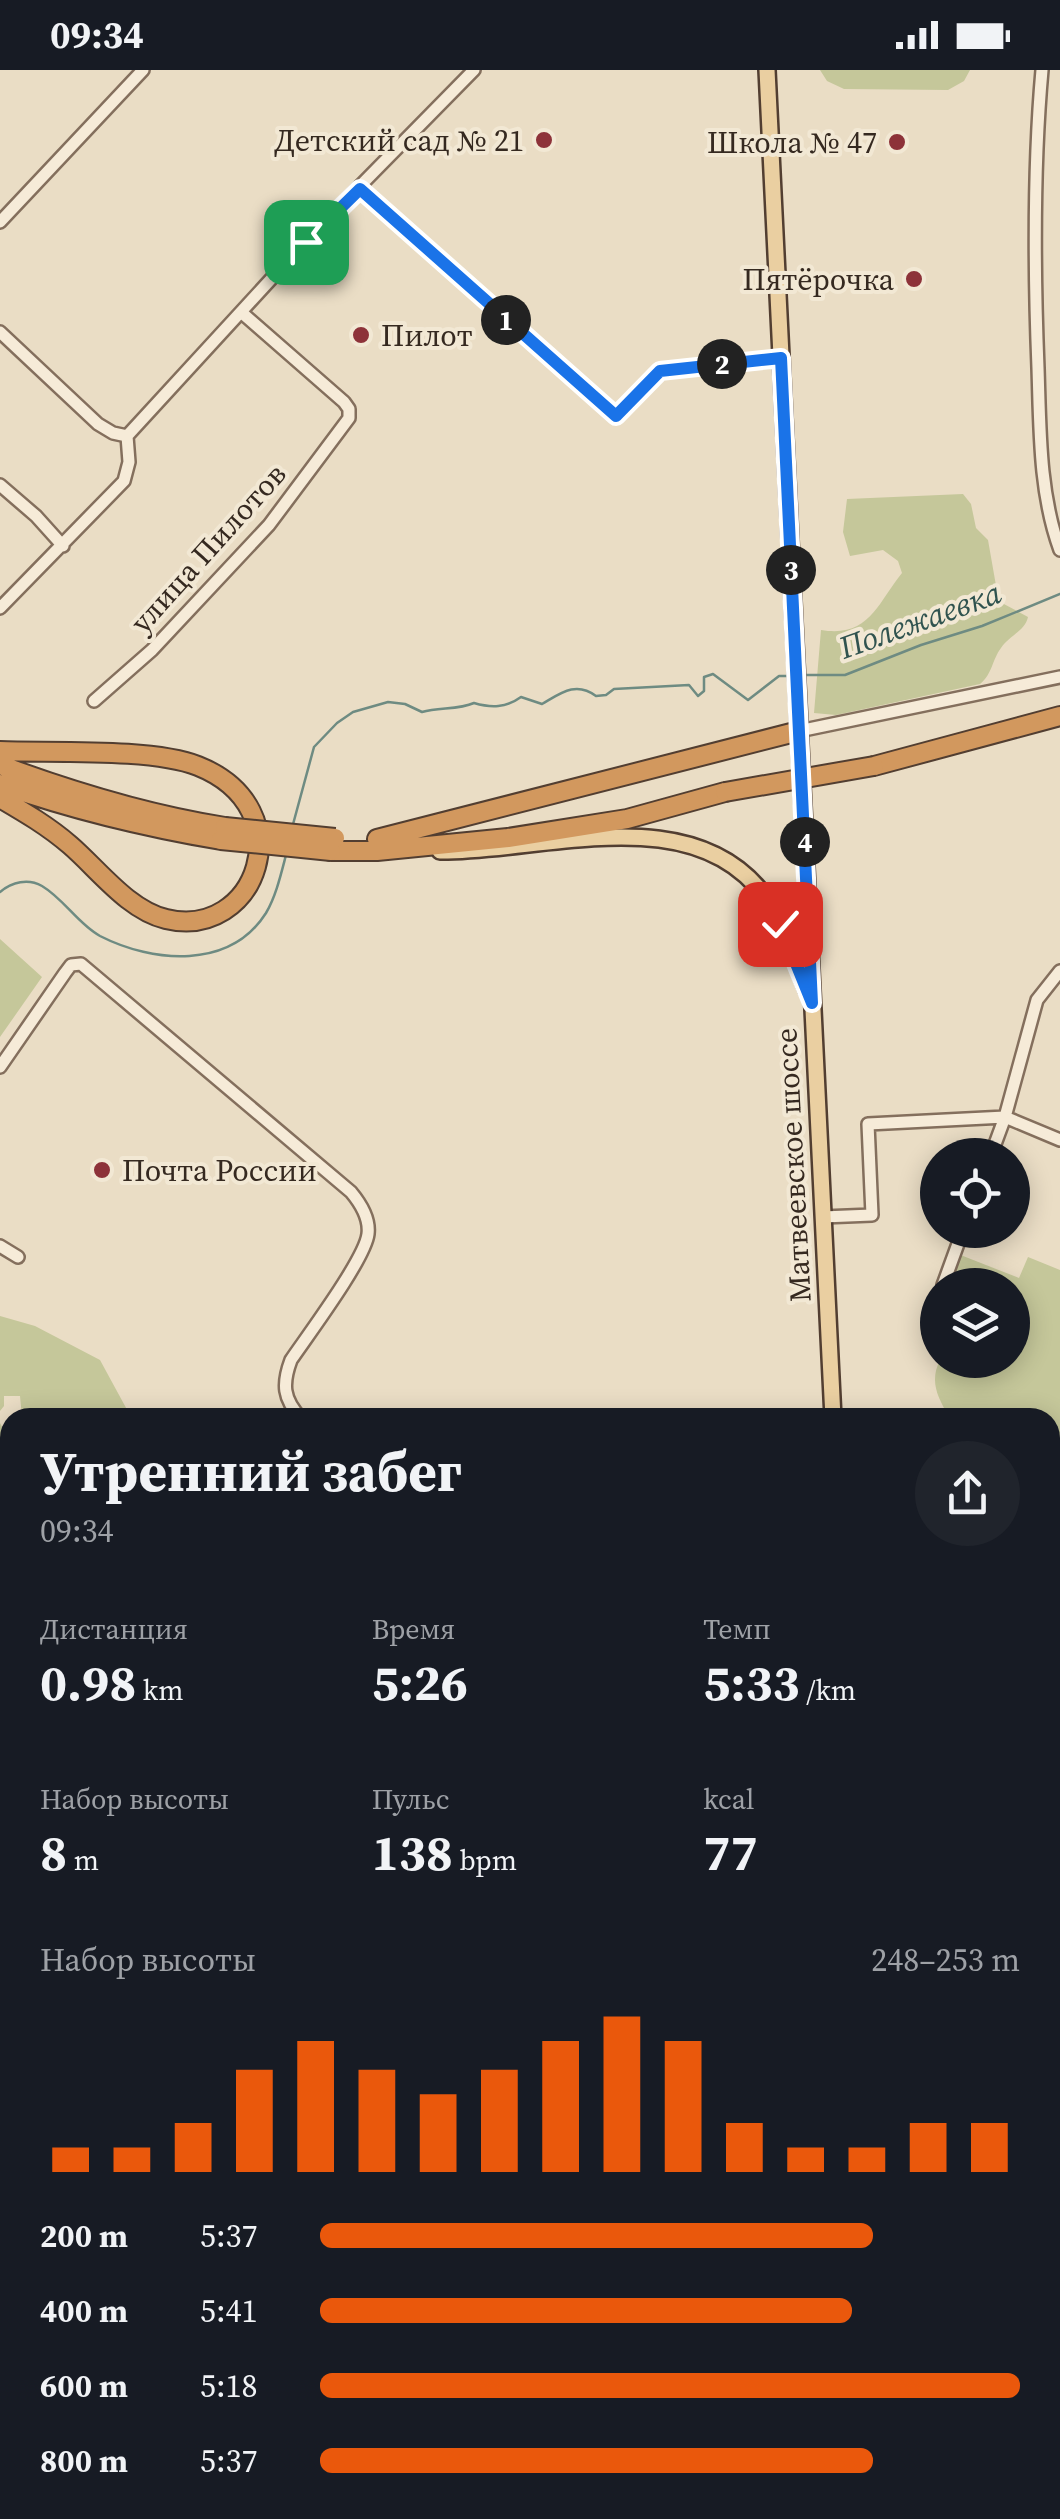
<!DOCTYPE html>
<html lang="ru">
<meta charset="utf-8">
<style>
body{margin:0;font-family:"Source Serif 4",serif;background:#20242c;color:#f1f3f6;height:100vh;display:flex;flex-direction:column;font-size:38px;white-space:nowrap}
*{box-sizing:border-box;margin:0}
p{font-size:32px;color:#9ea1a6}
.icon{flex:none;width:55px;height:55px;fill:none;stroke:currentColor;stroke-width:2;stroke-linecap:round;stroke-linejoin:round}
.map{position:relative;flex:1;overflow:hidden}
.panel{position:absolute;left:0px;top:1338px;width:1060px;height:1112px;display:flex;flex-direction:column;background:#171b24;border-radius:30px 30px 0 0;box-shadow:0 5px 25px #0003}
.panel>*{flex:none}
.fabs{position:absolute;left:920px;top:1068px;display:grid;gap:20px}
.fabs a{display:grid;place-items:center;width:110px;height:110px;border-radius:50%;background:#171b24;box-shadow:0 5px 25px #0003;font-size:50px}
.pin{position:absolute;display:grid;place-items:center;width:85px;height:85px;color:#fff;margin:-42px;border-radius:20px;box-shadow:0 5px 15px #0006}
.km{position:absolute;width:50px;height:50px;margin:-25px;border-radius:50%;background:#222;color:#fff;font-size:28px;line-height:50px;text-align:center}
.round{display:grid;place-items:center;flex:none;width:105px;height:105px;border-radius:52px;background:#20242c}
.headline{display:flex;align-items:center;justify-content:space-between;height:170px;padding:0 40px}
h1{font-size:55px;font-weight:700;line-height:75px}
.metrics{display:grid;grid-template-columns:repeat(3,1fr);gap:15px;height:170px;padding:10px 40px}
.metrics div{display:grid;align-content:center}
.metrics b{font-size:50px;font-weight:700}
.metrics small{font-size:28px;font-weight:400}
.metrics p{font-size:28px}
.chart{height:280px;padding:20px 40px}
.chart p{display:flex;justify-content:space-between}
.chart svg{width:100%;height:180px;margin-top:10px;stroke:#ea580c;stroke-width:6}
ul{padding:0 40px;list-style:none;font-size:32px}
li{display:grid;grid-template-columns:160px 120px 1fr;align-items:center;height:75px}
li i{height:25px;border-radius:12px;background:#ea580c}
.status{display:flex;justify-content:space-between;align-items:center;height:70px;padding:0 50px;background:#171b24;direction:ltr}
.status svg{height:28px;fill:currentColor}
.map>svg:first-child{display:block}
</style>
<div class="status"><b>09:34</b><svg viewBox="0 0 49 12"><path d="M0 12V9h3v3zM5 12V6h3v6zM10 12V3h3v9zM15 12V0h3v12zM26 1h20v11H26zM47 4h2v5h-2z"/></svg></div>
<div class="map">
<svg width="1060" height="2449" viewBox="0 0 1060 2449">
<rect width="100%" height="100%" fill="#eaddc5"/>
<!-- green -->
<path fill="#c5c79a" d="M820,0H970L964,11L948,20L844,19L827,11Z
M963,424L971,434L976,458L988,470L998,527L1002,533L1028,547C1025,561 1009,566 1001,578C992,590 992,605 980,614L836,645L814,643L821,560C869,568 877,534 902,503L898,491L883,480L850,486L843,462L847,429Z
M0,869L42,907L0,967Z
M958,1184L1019,1208L1028,1187L1060,1200V1389L1053,1386L1050,1391V1348L949,1347C938,1327 929,1312 940,1290L975,1295L976,1290H1012V1215H945Z
M0,1246L35,1256L100,1290L131,1347H22L20,1326H4V1336L0,1341Z
M0,1353L2,1357L10,1356V1743L0,1744Z
M10,1803V2233L0,2235V1804Z
M10,2242V2440H303L304,2449H0V2243Z
M1050,2281L1060,2302V2411L1050,2449H968L967,2440H1050Z
M765,2440H941L942,2449H765Z"/>
<g fill="none" stroke-linecap="round" stroke-linejoin="round">
<!-- stream -->
<path stroke="#6e8b82" stroke-width="2.5" d="M803,605H845L921,575L982,556L1060,524
M292,758L314,677L337,653L353,642L388,632L405,634L422,642C439,637 458,640 474,633C491,638 506,638 521,627L542,634C561,623 576,611 596,626L606,625L614,619L689,615L698,626L704,621V607L713,604L748,630L779,606H790
M0,822C12,812 28,808 42,816C64,829 78,854 100,866C153,893 230,900 266,843C276,826 281,804 286,785"/>
<!-- taxiway -->
<path stroke="#908372" stroke-width="25" d="M0,1774L10,1773
M428,2440L429,2449"/>
<!-- minor casing -->
<g stroke="#846f5d" stroke-width="16">
<path id="minor" d="M1042,0C1033,100 1034,198 1038,298C1040,358 1039,423 1060,480
M360,119L615,346L660,301L781,287
M0,152L143,0
M0,262L98,354L113,363L127,366
M0,415L36,446L63,476
M0,538L124,411L129,392L127,366L306,171L474,0
M94,631L152,580L269,455L349,348V339L344,332L241,242
M799,661L1060,607
M0,997L65,903L71,895L81,894L351,1122C361,1134 370,1148 368,1164C365,1189 308,1265 291,1290C282,1314 283,1329 301,1348
M991,1085L1005,1047L1060,1070
M823,1147L872,1145L868,1054L1005,1047L1037,930L1060,901
M0,1176L18,1187
M943,1215L963,1160"/>
</g>
<!-- major casing -->
<g stroke="#523e31" stroke-width="20">
<path id="major" d="M767,0L833,1348
M440,781C543,782 694,727 766,828C785,855 795,890 807,920
M952,2440L953,2449"/>
</g>
<!-- highway casing -->
<g stroke="#523e31" stroke-width="22">
<path id="highway" d="M0,681C52,683 153,678 198,696C305,739 256,871 166,849C128,840 98,799 70,775C48,756 24,742 0,728
M0,695C73,722 148,745 225,757
M874,696L1060,646
M0,714C73,740 145,757 221,770
M377,769L799,661
M331,781H377L508,768L627,749L725,722"/>
</g>
<!-- minor -->
<use href="#minor" stroke="#f6ebd8" stroke-width="11"/>
<!-- major -->
<use href="#major" stroke="#eacfa1" stroke-width="15"/>
<!-- highway -->
<use href="#highway" stroke="#d2985e" stroke-width="18"/>
<!-- rail casing -->
<g stroke="#352920" stroke-width="6">
<path id="rail" d="M1050,2138L1060,2142"/>
</g>
<!-- rail -->
<use href="#rail" stroke="#f2e8d4" stroke-width="2.5" stroke-dasharray="8" stroke-linecap="butt"/>
<!-- highway-bridge casing -->
<g stroke="#523e31" stroke-width="22" stroke-linecap="butt">
<path id="highway-bridge" d="M725,722L874,696
M225,757L335,768
M221,770L331,781"/>
</g>
<!-- highway-bridge -->
<use href="#highway-bridge" stroke="#d2985e" stroke-width="18"/>
</g>
<g fill="none" stroke-linecap="round" stroke-linejoin="round">
<!-- route casing -->
<g stroke="#fff" stroke-width="20">
<path id="route" d="M306,172L360,119L616,346L660,301L781,288L812,933L780,854"/>
</g>
<!-- route -->
<use href="#route" stroke="#1a73e8" stroke-width="12"/>
</g>
<!-- markers -->
<g fill="#8d3239" stroke="#f2e8d4" stroke-width="4">
<circle cx="544" cy="70" r="10"/>
<circle cx="897" cy="72" r="10"/>
<circle cx="914" cy="209" r="10"/>
<circle cx="361" cy="265" r="10"/>
<circle cx="102" cy="1100" r="10"/>
</g>
<g text-anchor="middle" dominant-baseline="central" stroke-width="8" stroke-linejoin="round" paint-order="stroke">
<!-- poi labels -->
<g font-size="30" fill="#352920" stroke="#f2e8d4" text-anchor="end">
<text x="524" y="70">Детский сад № 21</text>
<text x="877" y="72">Школа № 47</text>
<text x="894" y="209">Пятёрочка</text>
<text x="381" y="265" text-anchor="start">Пилот</text>
<text x="122" y="1100" text-anchor="start">Почта России</text>
</g>
<!-- street labels -->
<g font-size="30" fill="#352920" stroke="#f2e8d4">
<text transform="translate(208 478) rotate(-48)">улица Пилотов</text>
<text transform="translate(793 1095) rotate(-93)">Матвеевское шоссе</text>
</g>
<!-- water labels -->
<g font-size="32" font-style="italic" fill="#30534f" stroke="#f2e8d4">
<text transform="translate(920 550) rotate(-20)">Полежаевка</text>
</g>
</g>
</svg>
<div class="fabs">
<a><svg class="icon" aria-label="locate" viewBox="0 0 24 24"><circle cx="12" cy="12" r="6"/><path d="M12 2v4M12 18v4M2 12h4M18 12h4"/></svg></a>
<a><svg class="icon" aria-label="layers" viewBox="0 0 24 24"><path d="M12 4l9 5-9 5-9-5zM3 14l9 5 9-5"/></svg></a>
</div>
<div class="pin" style="left:306px;top:172px;background:#1e9e55"><svg class="icon" aria-label="arrive" viewBox="0 0 24 24"><path d="M6 21V4h12l-3 4 3 4H6"/></svg></div>
<div class="pin" style="left:780px;top:854px;background:#d93025"><svg class="icon" aria-label="check" viewBox="0 0 24 24"><path d="M5 12l5 5 9-10"/></svg></div>
<b class="km" style="left:506px;top:250px">1</b>
<b class="km" style="left:722px;top:294px">2</b>
<b class="km" style="left:791px;top:500px">3</b>
<b class="km" style="left:805px;top:772px">4</b>
<section class="panel">
<div class="headline"><div><h1>Утренний забег</h1><p>09:34</p></div><a class="round"><svg class="icon" aria-label="share" viewBox="0 0 24 24"><path d="M12 15V3M7 8l5-5 5 5M5 13v7h14v-7"/></svg></a></div>
<div class="metrics">
<div><p>Дистанция</p><b>0.98<small> km</small></b></div>
<div><p>Время</p><b>5:26</b></div>
<div><p>Темп</p><b>5:33<small> /km</small></b></div>
</div>
<div class="metrics">
<div><p>Набор высоты</p><b>8<small> m</small></b></div>
<div><p>Пульс</p><b>138<small> bpm</small></b></div>
<div><p>kcal</p><b>77</b></div>
</div>
<div class="chart"><p><span>Набор высоты</span>248–253 m</p>
<svg viewBox="0 0 160 44" preserveAspectRatio="none"><path d="M5 44V38M15 44V38M25 44V32M35 44V19M45 44V12M55 44V19M65 44V25M75 44V19M85 44V12M95 44V6M105 44V12M115 44V32M125 44V38M135 44V38M145 44V32M155 44V32"/></svg>
</div>
<ul>
<li><b>200 m</b>5:37<i style="width:79%"></i></li>
<li><b>400 m</b>5:41<i style="width:76%"></i></li>
<li><b>600 m</b>5:18<i style="width:100%"></i></li>
<li><b>800 m</b>5:37<i style="width:79%"></i></li>
</ul>
</section>
</div>
